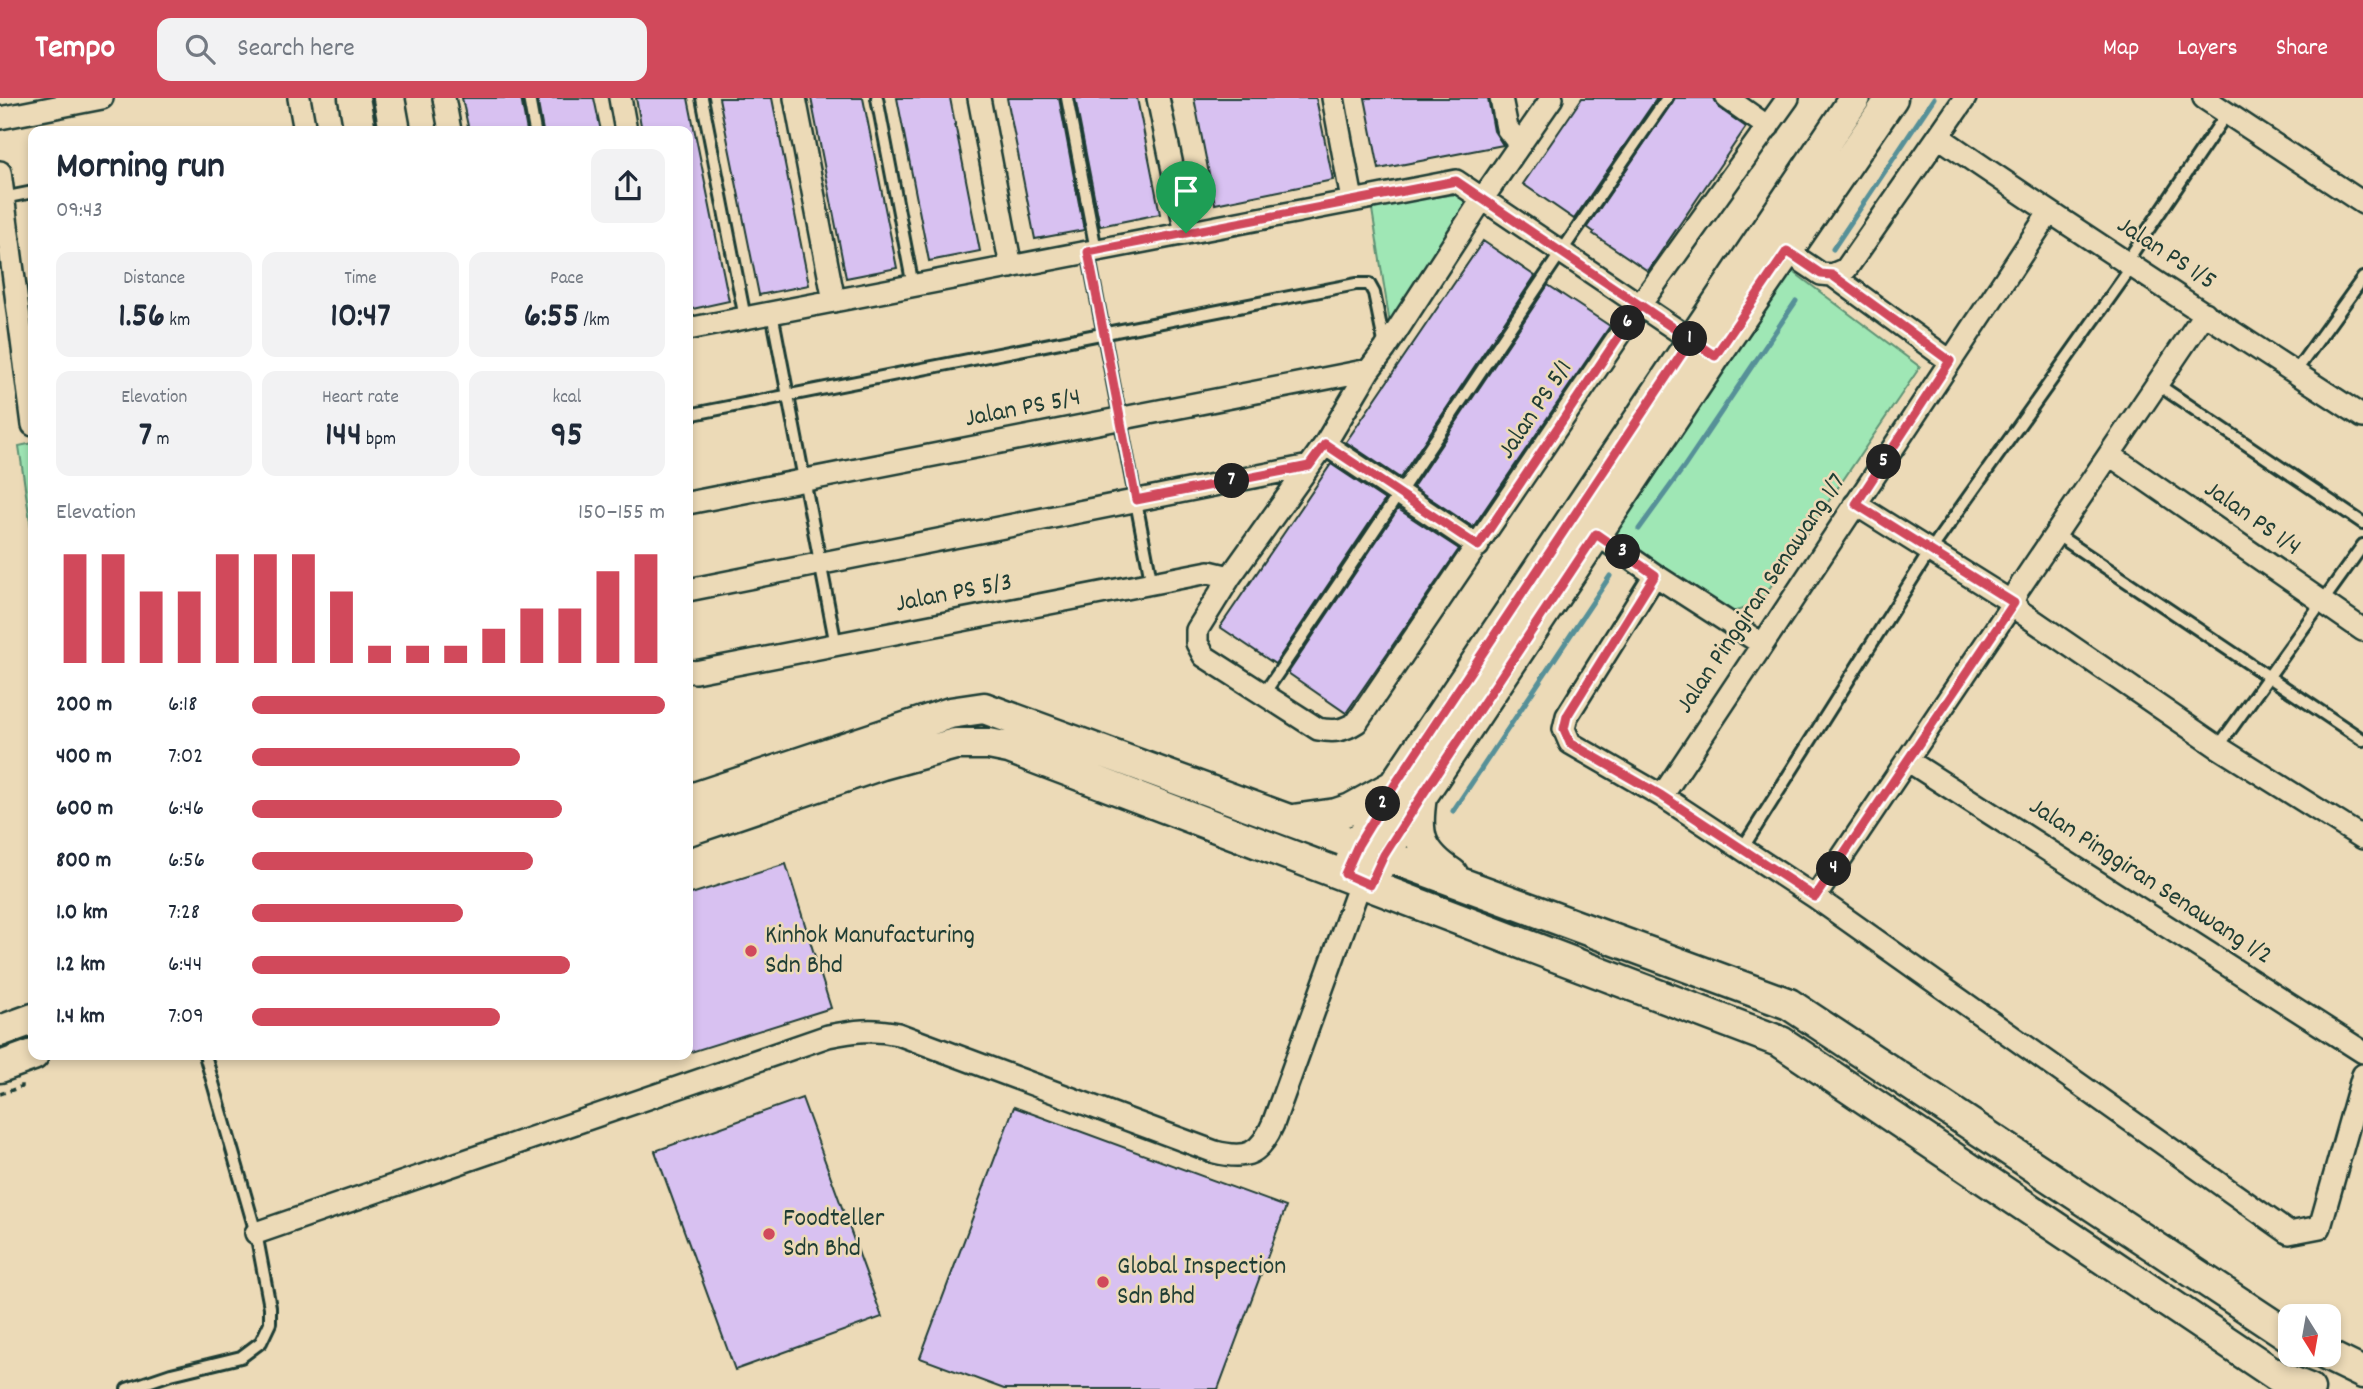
<!DOCTYPE html>
<meta charset="utf-8">
<style>
body{margin:0;font-family:Dekko,sans-serif;background:#f2f2f3;color:#1f2937;height:100vh;display:flex;flex-direction:column;font-size:26px;white-space:nowrap}
*{box-sizing:border-box;margin:0}
p{font-size:23px;color:#747a83}
.icon{flex:none;width:38px;height:38px;fill:none;stroke:currentColor;stroke-width:2;stroke-linecap:round;stroke-linejoin:round}
.map{position:relative;flex:1;overflow:hidden}
.side{position:absolute;left:28px;top:28px;width:665px;height:934px;display:flex;flex-direction:column;background:#fff;border-radius:14px;box-shadow:0 4px 10px #0003}
.side>*{flex:none}
.needle{width:46px;rotate:169deg}
.controls{position:absolute;left:2278px;top:1206px;display:grid;gap:14px}
.controls a{display:grid;place-items:center;width:63px;height:63px;border-radius:14px;background:#fff;box-shadow:0 4px 10px #0003;font-size:35px}
.pin{position:absolute;display:grid;place-items:center;width:60px;height:60px;color:#fff;margin:-72px -30px;border-radius:50% 50% 50% 0;rotate:-45deg;box-shadow:0 0 7px #0007}
.pin .icon{rotate:45deg}
.km{position:absolute;width:35px;height:35px;margin:-18px;border-radius:50%;background:#222;color:#fff;font-size:19px;line-height:35px;text-align:center}
.round{display:grid;place-items:center;flex:none;width:74px;height:74px;border-radius:14px;background:#f2f2f3}
.overview{display:flex;align-items:center;justify-content:space-between;height:119px;padding:0 28px}
h1{font-size:38px;font-weight:800;line-height:52px}
.metrics{display:grid;grid-template-columns:repeat(3,1fr);gap:10px;height:119px;padding:7px 28px}
.metrics div{display:grid;align-content:center;border-radius:14px;background:#f2f2f3;text-align:center}
.metrics b{font-size:35px;font-weight:800}
.metrics small{font-size:19px;font-weight:400}
.metrics p{font-size:19px}
.chart{height:196px;padding:14px 28px}
.chart p{display:flex;justify-content:space-between}
.chart svg{width:100%;height:126px;margin-top:7px;stroke:#d1495b;stroke-width:6}
ul{padding:0 28px;list-style:none;font-size:23px}
li{display:grid;grid-template-columns:112px 84px 1fr;align-items:center;height:52px}
li i{height:18px;border-radius:9px;background:#d1495b}
header{display:flex;align-items:center;gap:42px;box-sizing:border-box;height:98px;padding:0 35px;background:#d1495b;color:#fff}
header strong{font-size:33px}
nav{display:flex;gap:38px;margin-inline-start:auto;font-size:24px}
.search{width:490px;height:63px;background:#f2f2f3;display:flex;align-items:center;gap:18px;box-sizing:border-box;padding:0 24px;border-radius:14px;color:#747a83;font-size:26px}
.map>svg:first-child{display:block}
</style>
<header>
<strong>Tempo</strong>
<div class="search"><svg class="icon" aria-label="search" viewBox="0 0 24 24"><circle cx="10" cy="10" r="6"/><path d="M15 15l6 6"/></svg>Search here</div>
<nav><a>Map</a><a>Layers</a><a>Share</a></nav>
</header>
<div class="map">
<svg width="2363" height="1291" viewBox="0 0 2363 1291">
<rect width="100%" height="100%" fill="#ecdab7"/>
<filter id="ink" filterUnits="userSpaceOnUse"><feTurbulence type="fractalNoise" baseFrequency=".0143" numOctaves="2"/><feDisplacementMap in="SourceGraphic" scale="14" xChannelSelector="R" yChannelSelector="G"/><feConvolveMatrix kernelMatrix="1 2 1 2 8 2 1 2 1" color-interpolation-filters="sRGB"/></filter>
<g filter="url(#ink)">
<!-- green -->
<path fill="#9fe7b5" stroke="#5f9274" stroke-width="2" d="M1461,96L1470,104L1390,226L1371,105Z
M1787,169L1920,269L1758,507L1732,514L1608,434Z
M33,345V444L19,348Z"/>
<g fill="none" stroke-linecap="round" stroke-linejoin="round">
<!-- stream -->
<path stroke="#569098" stroke-width="5" d="M1833,151L1934,0
M1639,431L1684,369L1796,203
M1453,713L1610,478"/>
</g>
<!-- building -->
<path fill="#d8c1f1" stroke="#1f3d34" stroke-width="2" d="M462,0H521L527,33H469Z
M537,0H594L601,33H543Z
M636,0H688L729,203L688,212V33H690H642Z
M719,0H772L809,187L759,197Z
M811,0H863L897,170L846,180Z
M897,0H950L980,153L929,163Z
M1007,0H1059L1084,132L1035,141Z
M1075,0H1137L1160,116L1100,128Z
M1194,0H1316L1333,82L1215,106Z
M1365,0H1488L1494,33L1503,47L1379,71Z
M1582,0H1657L1574,121L1523,86Z
M1675,0H1714L1719,10L1746,29L1648,173L1593,136L1594,134L1587,129Z
M1483,143L1535,178L1400,380L1346,344Z
M1548,187L1610,228L1473,429L1413,389Z
M1331,366L1385,402L1275,566L1220,529Z
M1398,411L1459,451L1346,615L1288,575Z
M786,766L831,910L688,955V797Z
M802,1000L882,1219L735,1272L655,1053Z
M1014,1009L1286,1109L1218,1291H1004L920,1260Z"/>
<g fill="none" stroke-linecap="round" stroke-linejoin="round">
<!-- lane casing -->
<g stroke="#1f3d34" stroke-width="16">
<path id="lane" d="M529,0L535,33
M702,0L745,220
M877,0L913,188
M1067,0L1096,152
M3,100L33,94
M1088,154L1152,487
M2127,163L2227,15
M772,215L836,547
M2295,274L2363,180
M2157,286L2363,425
M688,317L1356,186H1369L1374,195L1385,249
M2056,436L2363,642
M1263,597C1399,399 1529,197 1667,0
M2218,649L2363,447
M1742,751L1930,453L2133,167
M127,1291L171,1276L241,1259L261,1244L270,1225V1209L256,1135L205,957"/>
</g>
<!-- street casing -->
<g stroke="#1f3d34" stroke-width="26">
<path id="street" d="M299,0L305,33
M444,0L450,33
M620,0L626,33
M795,0L834,203
M979,0L1011,169
M1158,0L1186,135
M1333,0L1352,102
M1501,0L1507,30L1520,47
M1552,0L1483,100L1385,251L1369,272L1325,346L1230,479L1197,532V545L1204,558L1318,631C1334,634 1343,633 1357,624L1640,207L1788,0
M1727,0L1768,29
M2204,0L2363,105
M0,20L102,0
M1939,39C2078,135 2221,226 2363,319
M0,74L33,327
M1775,145L1821,176L1832,177L1846,171L1965,0
M1832,177L1950,263
M688,231L1456,83L1702,249
M1325,346L1478,448
M2110,357L2363,532
M688,405L1369,272
M1855,406L2013,505L2021,514L2218,649L2363,740
M1585,428L1655,477
M688,492L1309,368
M1762,546L1655,477L1567,618L1564,631L1570,645L1662,698L1815,799L2289,1135L2320,1129L2363,977
M688,573L695,574L1209,474L1230,479
M1907,662L2363,954
M1662,698L2049,115
M1815,799L2013,505L2017,493L2205,215
M256,1135L828,938C854,933 872,930 898,936L1215,1054C1247,1062 1260,1056 1273,1026L1361,783"/>
</g>
<!-- secondary casing -->
<g stroke="#1f3d34" stroke-width="35">
<path id="secondary" d="M354,0L360,33
M389,0L395,33
M1421,699C1415,737 1419,754 1452,776
M688,702L950,615L984,610L1789,906L2291,1239
M1293,722L1336,716L1351,711L1391,689
M688,732L882,666L955,646H989L1009,650L1781,944L2279,1279L2309,1291
M1351,763L1358,747L1394,687L1855,0
M1376,774L1384,757L1421,699L1715,258L1892,0
M0,933L33,921
M0,969L33,957
M2324,1256L2363,1275"/>
</g>
<!-- path -->
<path stroke="#1f3d34" stroke-width="3.5" stroke-dasharray="5 5" stroke-linecap="butt" d="M0,996L21,989V986"/>
<!-- lane -->
<use href="#lane" stroke="#ecdab7" stroke-width="10"/>
<!-- street -->
<use href="#street" stroke="#ecdab7" stroke-width="21"/>
<!-- secondary -->
<use href="#secondary" stroke="#ecdab7" stroke-width="30"/>
</g>
</g>
<g fill="none" stroke-linecap="round" stroke-linejoin="round" filter="url(#ink)">
<!-- route casing -->
<g stroke="#fff" stroke-width="14">
<path id="route" d="M1186,135L1456,83L1691,242L1394,688L1358,747L1345,776L1370,787L1384,757L1421,699L1596,436L1655,477L1567,618L1564,631L1570,645L1662,698L1815,799L2014,505L1856,406L1950,263L1832,177L1821,176L1787,153L1715,258L1640,207L1478,448L1325,346L1309,368L1136,402L1088,154L1186,135"/>
</g>
<!-- route -->
<use href="#route" stroke="#d1495b" stroke-width="9"/>
</g>
<!-- markers -->
<g fill="#d1495b" stroke="#ecdab7" stroke-width="2.5">
<circle cx="751" cy="853" r="7"/>
<circle cx="769" cy="1136" r="7"/>
<circle cx="1103" cy="1184" r="7"/>
</g>
<g text-anchor="middle" dominant-baseline="central" stroke-width="5" stroke-linejoin="round" paint-order="stroke">
<!-- street labels -->
<g font-size="26" fill="#1f3d34" stroke="#ecdab7">
<text transform="translate(2166 156) rotate(33)">Jalan PS 1/5</text>
<text transform="translate(1023 311) rotate(-11)">Jalan PS 5/4</text>
<text transform="translate(1536 312) rotate(-56)">Jalan PS 5/1</text>
<text transform="translate(2252 421) rotate(35)">Jalan PS 1/4</text>
<text transform="translate(954 496) rotate(-11)">Jalan PS 5/3</text>
<text transform="translate(1762 496) rotate(-56)">Jalan Pinggiran Senawang 1/7</text>
<text transform="translate(2150 784) rotate(33)">Jalan Pinggiran Senawang 1/2</text>
</g>
<!-- poi labels -->
<g font-size="26" fill="#1f3d34" stroke="#ecdab7" text-anchor="start">
<text x="765" y="838">Kinhok Manufacturing<tspan x="765" dy="30">Sdn Bhd</tspan></text>
<text x="783" y="1121">Foodteller<tspan x="783" dy="30">Sdn Bhd</tspan></text>
<text x="1117" y="1169">Global Inspection<tspan x="1117" dy="30">Sdn Bhd</tspan></text>
</g>
</g>
</svg>
<div class="controls">
<a><svg class="needle" viewBox="-14 -14 28 28"><path d="M0-13l5 13h-10z" fill="#e53935"/><path d="M0 13l5-13h-10z" fill="#747a83"/></svg></a>
</div>
<div class="pin" style="left:1186px;top:135px;background:#1e9e55"><svg class="icon" aria-label="arrive" viewBox="0 0 24 24"><path d="M6 21V4h12l-3 4 3 4H6"/></svg></div>
<b class="km" style="left:1690px;top:241px">1</b>
<b class="km" style="left:1383px;top:706px">2</b>
<b class="km" style="left:1623px;top:454px">3</b>
<b class="km" style="left:1834px;top:771px">4</b>
<b class="km" style="left:1884px;top:364px">5</b>
<b class="km" style="left:1628px;top:225px">6</b>
<b class="km" style="left:1232px;top:383px">7</b>
<section class="side">
<div class="overview"><div><h1>Morning run</h1><p>09:43</p></div><a class="round"><svg class="icon" aria-label="share" viewBox="0 0 24 24"><path d="M12 15V3M7 8l5-5 5 5M5 13v7h14v-7"/></svg></a></div>
<div class="metrics">
<div><p>Distance</p><b>1.56<small> km</small></b></div>
<div><p>Time</p><b>10:47</b></div>
<div><p>Pace</p><b>6:55<small> /km</small></b></div>
</div>
<div class="metrics">
<div><p>Elevation</p><b>7<small> m</small></b></div>
<div><p>Heart rate</p><b>144<small> bpm</small></b></div>
<div><p>kcal</p><b>95</b></div>
</div>
<div class="chart"><p><span>Elevation</span>150–155 m</p>
<svg viewBox="0 0 160 44" preserveAspectRatio="none"><path d="M5 44V6M15 44V6M25 44V19M35 44V19M45 44V6M55 44V6M65 44V6M75 44V19M85 44V38M95 44V38M105 44V38M115 44V32M125 44V25M135 44V25M145 44V12M155 44V6"/></svg>
</div>
<ul>
<li><b>200 m</b>6:18<i style="width:100%"></i></li>
<li><b>400 m</b>7:02<i style="width:65%"></i></li>
<li><b>600 m</b>6:46<i style="width:75%"></i></li>
<li><b>800 m</b>6:56<i style="width:68%"></i></li>
<li><b>1.0 km</b>7:28<i style="width:51%"></i></li>
<li><b>1.2 km</b>6:44<i style="width:77%"></i></li>
<li><b>1.4 km</b>7:09<i style="width:60%"></i></li>
</ul>
</section>
</div>
